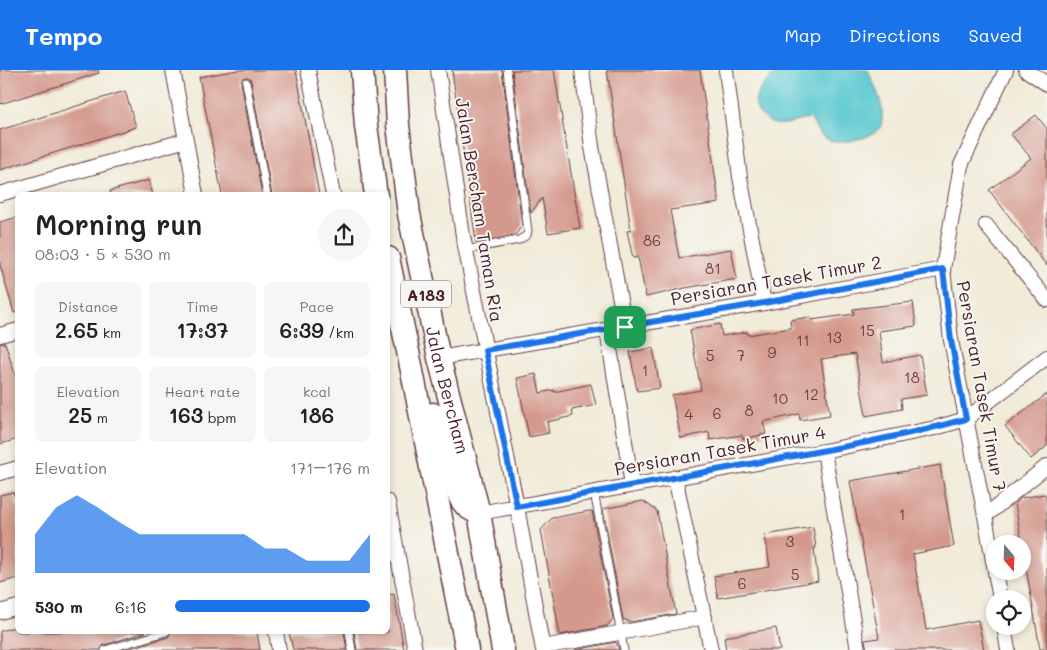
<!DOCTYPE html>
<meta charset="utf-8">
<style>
body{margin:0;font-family:Mali,sans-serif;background:#f6f6f6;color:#222;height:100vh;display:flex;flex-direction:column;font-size:19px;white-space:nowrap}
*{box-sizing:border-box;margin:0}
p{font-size:16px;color:#767676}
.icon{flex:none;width:28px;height:28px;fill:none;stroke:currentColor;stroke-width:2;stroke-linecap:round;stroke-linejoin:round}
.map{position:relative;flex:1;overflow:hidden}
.details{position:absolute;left:15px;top:122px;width:375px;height:442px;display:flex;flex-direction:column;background:#fff;border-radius:8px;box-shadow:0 2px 8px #0003}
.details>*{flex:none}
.needle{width:32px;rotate:161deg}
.controls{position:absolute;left:986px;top:465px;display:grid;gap:10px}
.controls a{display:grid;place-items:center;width:45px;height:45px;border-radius:50%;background:#fff;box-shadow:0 2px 8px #0003;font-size:25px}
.pin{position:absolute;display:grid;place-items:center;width:42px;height:42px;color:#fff;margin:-21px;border-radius:10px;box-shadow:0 2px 8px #0006}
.round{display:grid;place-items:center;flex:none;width:52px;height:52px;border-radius:26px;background:#f6f6f6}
.overview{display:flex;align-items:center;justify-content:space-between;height:85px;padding:0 20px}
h1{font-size:28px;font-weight:600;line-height:38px}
.stats{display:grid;grid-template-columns:repeat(3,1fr);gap:8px;height:85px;padding:5px 20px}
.stats div{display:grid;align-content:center;border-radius:8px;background:#f6f6f6;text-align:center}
.stats b{font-size:21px;font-weight:600}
.stats small{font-size:14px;font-weight:400}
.stats p{font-size:14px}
.chart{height:140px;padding:10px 20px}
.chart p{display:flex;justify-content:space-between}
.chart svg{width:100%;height:90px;margin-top:5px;fill:#1a73e8;opacity:.7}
ul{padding:0 20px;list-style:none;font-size:16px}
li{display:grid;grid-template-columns:80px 60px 1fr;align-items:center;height:38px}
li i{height:12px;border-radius:6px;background:#1a73e8}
header{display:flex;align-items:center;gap:30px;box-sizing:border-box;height:70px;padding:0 25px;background:#1a73e8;color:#fff}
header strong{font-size:24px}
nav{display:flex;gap:28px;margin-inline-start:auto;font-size:18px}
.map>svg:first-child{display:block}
</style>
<header>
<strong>Tempo</strong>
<nav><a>Map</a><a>Directions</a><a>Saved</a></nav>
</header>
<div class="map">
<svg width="1047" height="580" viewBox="0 0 1047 580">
<rect width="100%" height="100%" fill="#f6f6f2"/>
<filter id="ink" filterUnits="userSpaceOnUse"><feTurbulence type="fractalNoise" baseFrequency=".02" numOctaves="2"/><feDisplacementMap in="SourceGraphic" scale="10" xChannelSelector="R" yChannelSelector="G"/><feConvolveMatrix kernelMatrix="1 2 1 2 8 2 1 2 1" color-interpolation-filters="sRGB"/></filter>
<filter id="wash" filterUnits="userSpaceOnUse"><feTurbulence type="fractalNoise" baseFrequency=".0096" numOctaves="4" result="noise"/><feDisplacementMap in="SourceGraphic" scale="20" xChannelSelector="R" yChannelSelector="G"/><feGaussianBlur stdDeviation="1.12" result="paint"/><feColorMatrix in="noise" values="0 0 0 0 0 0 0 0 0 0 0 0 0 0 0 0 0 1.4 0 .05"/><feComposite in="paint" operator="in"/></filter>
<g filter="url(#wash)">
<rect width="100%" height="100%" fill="#f1ebd8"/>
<!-- water -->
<path fill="#5dcad2" stroke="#54747e" d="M781,0H868C873,14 885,34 882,48C882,51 881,57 879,59C871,69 838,75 827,69C818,65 815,56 810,48C800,50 786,56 775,54C769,53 767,50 762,46C744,30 767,9 781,0Z"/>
<g id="blocks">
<!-- building -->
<path fill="#d4998c" d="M0,0H98L99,3L0,34Z
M238,0H296L319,125H272L251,11L250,8L246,7L242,8L241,13L262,125H222L199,7Z
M452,0H502L522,156L515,165L476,172Z
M512,0H554L580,158L548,163L542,128L531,143Z
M607,0H700L719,133L670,140L679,188L731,179L737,209L685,218L646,227L638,187L633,188L627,161L631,160Z
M125,21L136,57L0,100V60Z
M1036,45L1047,59V196L989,120L1031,88L1011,64Z
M149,110L153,125H111L110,121Z
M18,147V242L14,243L0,195V152Z
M913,232L916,256L879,261L883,292L920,285L927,325L901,329L902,339L866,346L855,284L821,289L830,345L800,350L799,344L763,352L766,364L743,369L742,365L710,370L709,362L681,368L672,325L701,320L690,260L720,254L722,266L747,262L748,265L791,258L790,250L810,247L811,250L854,244L853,239Z
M5,273L18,314V369L0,374V274Z
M653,278L660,318L637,321L630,282Z
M536,304L540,323L554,320V322L591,314L596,335L572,340L573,346L547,352L549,363L529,367L517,308Z
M1047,324V376L1031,389L1005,356Z
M940,395L954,476L913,484L926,560L978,550L984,580H867L865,570L879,568L850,411Z
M13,422L18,438V508L0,513V425Z
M1045,424L1047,434V579H1040L1015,433L1021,428Z
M643,431L657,441L676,544L630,552L623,549L603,439Z
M589,441H592L613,549L607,556L560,565L541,460L552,448Z
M813,457L816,478H814L818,511L718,528L714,506L770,497L765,465Z
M394,524L404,580H357L354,562H388V525Z
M18,556V562H146L104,575L100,580H0V561Z
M776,558L780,580H726L724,567Z
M171,562H257L260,580H124L168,567Z
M289,562H344L347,580H293Z
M616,572L619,580H575Z"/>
</g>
</g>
<g filter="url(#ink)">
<use href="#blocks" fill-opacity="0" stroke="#633e45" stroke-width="1"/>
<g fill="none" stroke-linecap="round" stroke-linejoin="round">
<!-- service casing -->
<g stroke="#633e45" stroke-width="9">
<path id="service" d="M246,12L267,125
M465,180L519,170L527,165L528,161L507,0
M594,422L624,580
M349,562L352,580
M105,580L166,562"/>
</g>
<!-- minor casing -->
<g stroke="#633e45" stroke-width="16">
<path id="minor" d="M173,0L196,125
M308,0L333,125
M438,0L463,166L517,437L543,580
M582,0L592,77L625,257
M726,0L740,107L764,233
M1026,0L1047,14
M0,124L186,70
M986,155L1047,230
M607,260L632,415
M0,265L18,260
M439,288L764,233L943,199
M824,381L858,580
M0,403L18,398
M675,407L711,580
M388,432L415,580
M479,443L824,381L935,358L966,349L1047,287
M985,446L1047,396
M1000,529L985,446L951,270L943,199L961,95L1006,0
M0,542L18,537
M1004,556L1008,580
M276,562L279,580
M543,577L705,547"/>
</g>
<!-- primary casing -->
<g stroke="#633e45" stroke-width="25">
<g id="primary">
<path d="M362,0L366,56L376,125"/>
<path id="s1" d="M395,0L398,55L409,144L439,288L479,443L503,580"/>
<path d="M388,188L410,291L467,580"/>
<path d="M433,344L459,425C463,434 467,438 476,442"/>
</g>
</g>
<!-- service -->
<use href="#service" stroke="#fff" stroke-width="7"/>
<!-- minor -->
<use href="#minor" stroke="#fff" stroke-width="14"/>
<!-- primary -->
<use href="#primary" stroke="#fff" stroke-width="22"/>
</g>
</g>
<g fill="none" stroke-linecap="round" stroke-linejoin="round" filter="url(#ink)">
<!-- route casing -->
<g stroke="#fff" stroke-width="10">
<path id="route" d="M943,199L951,270L966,349C897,368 826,380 755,393C676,407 596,422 517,437L485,280L764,233Z"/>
</g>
<!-- route -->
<use href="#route" stroke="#1a73e8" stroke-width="6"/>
</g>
<g text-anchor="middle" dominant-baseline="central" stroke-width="4" stroke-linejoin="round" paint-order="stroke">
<!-- number labels -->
<g font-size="15" fill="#6c3e43">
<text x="652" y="170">86</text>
<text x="713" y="198">81</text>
<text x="867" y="260">15</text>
<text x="834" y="267">13</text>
<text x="803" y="270">11</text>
<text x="772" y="282">9</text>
<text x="710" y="285">5</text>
<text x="741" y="285">7</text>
<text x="645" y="300">1</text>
<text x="912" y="307">18</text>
<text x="811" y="324">12</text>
<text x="780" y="328">10</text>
<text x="749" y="340">8</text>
<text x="717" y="343">6</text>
<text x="689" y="344">4</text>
<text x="902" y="444">1</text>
<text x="790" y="471">3</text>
<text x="795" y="504">5</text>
<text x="742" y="513">6</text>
</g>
<!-- shield labels -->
<rect fill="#f6f6f2" stroke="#7e6067" stroke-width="1" x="401" y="210.5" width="50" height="27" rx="4"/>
<g font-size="16" font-weight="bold" fill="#4a1f2b">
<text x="426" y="224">A183</text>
</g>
<!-- street labels -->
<g font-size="18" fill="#4a1f2b" stroke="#f6f6f2">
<text transform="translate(480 140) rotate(81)">Jalan Bercham Taman Ria</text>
<text transform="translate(776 210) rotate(-10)">Persiaran Tasek Timur 2</text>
<text transform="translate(982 316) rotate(80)">Persiaran Tasek Timur 7</text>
<text stroke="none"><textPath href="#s1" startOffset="325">Jalan Bercham</textPath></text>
<text transform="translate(720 380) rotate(-10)">Persiaran Tasek Timur 4</text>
</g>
</g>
</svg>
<div class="controls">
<a><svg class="needle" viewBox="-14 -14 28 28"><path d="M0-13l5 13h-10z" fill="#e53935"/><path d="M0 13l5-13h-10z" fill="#767676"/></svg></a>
<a><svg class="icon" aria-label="locate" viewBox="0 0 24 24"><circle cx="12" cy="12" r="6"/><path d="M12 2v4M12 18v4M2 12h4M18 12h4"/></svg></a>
</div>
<div class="pin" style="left:625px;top:257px;background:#1e9e55"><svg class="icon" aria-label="arrive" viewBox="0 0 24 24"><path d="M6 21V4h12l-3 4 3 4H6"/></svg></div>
<section class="details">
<div class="overview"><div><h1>Morning run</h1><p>08:03 · 5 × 530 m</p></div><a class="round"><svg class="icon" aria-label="share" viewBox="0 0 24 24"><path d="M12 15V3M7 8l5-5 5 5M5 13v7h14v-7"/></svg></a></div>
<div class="stats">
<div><p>Distance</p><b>2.65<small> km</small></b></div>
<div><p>Time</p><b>17:37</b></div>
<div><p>Pace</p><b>6:39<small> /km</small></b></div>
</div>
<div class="stats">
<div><p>Elevation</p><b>25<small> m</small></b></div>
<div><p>Heart rate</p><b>163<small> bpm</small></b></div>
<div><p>kcal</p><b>186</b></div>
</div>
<div class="chart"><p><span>Elevation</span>171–176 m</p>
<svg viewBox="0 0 160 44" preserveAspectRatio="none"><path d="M0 44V25L10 12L20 6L30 12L40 19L50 25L60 25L70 25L80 25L90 25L100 25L110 32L120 32L130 38L140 38L150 38L160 25V44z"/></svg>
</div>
<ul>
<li><b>530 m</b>6:16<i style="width:100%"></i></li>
</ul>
</section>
</div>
